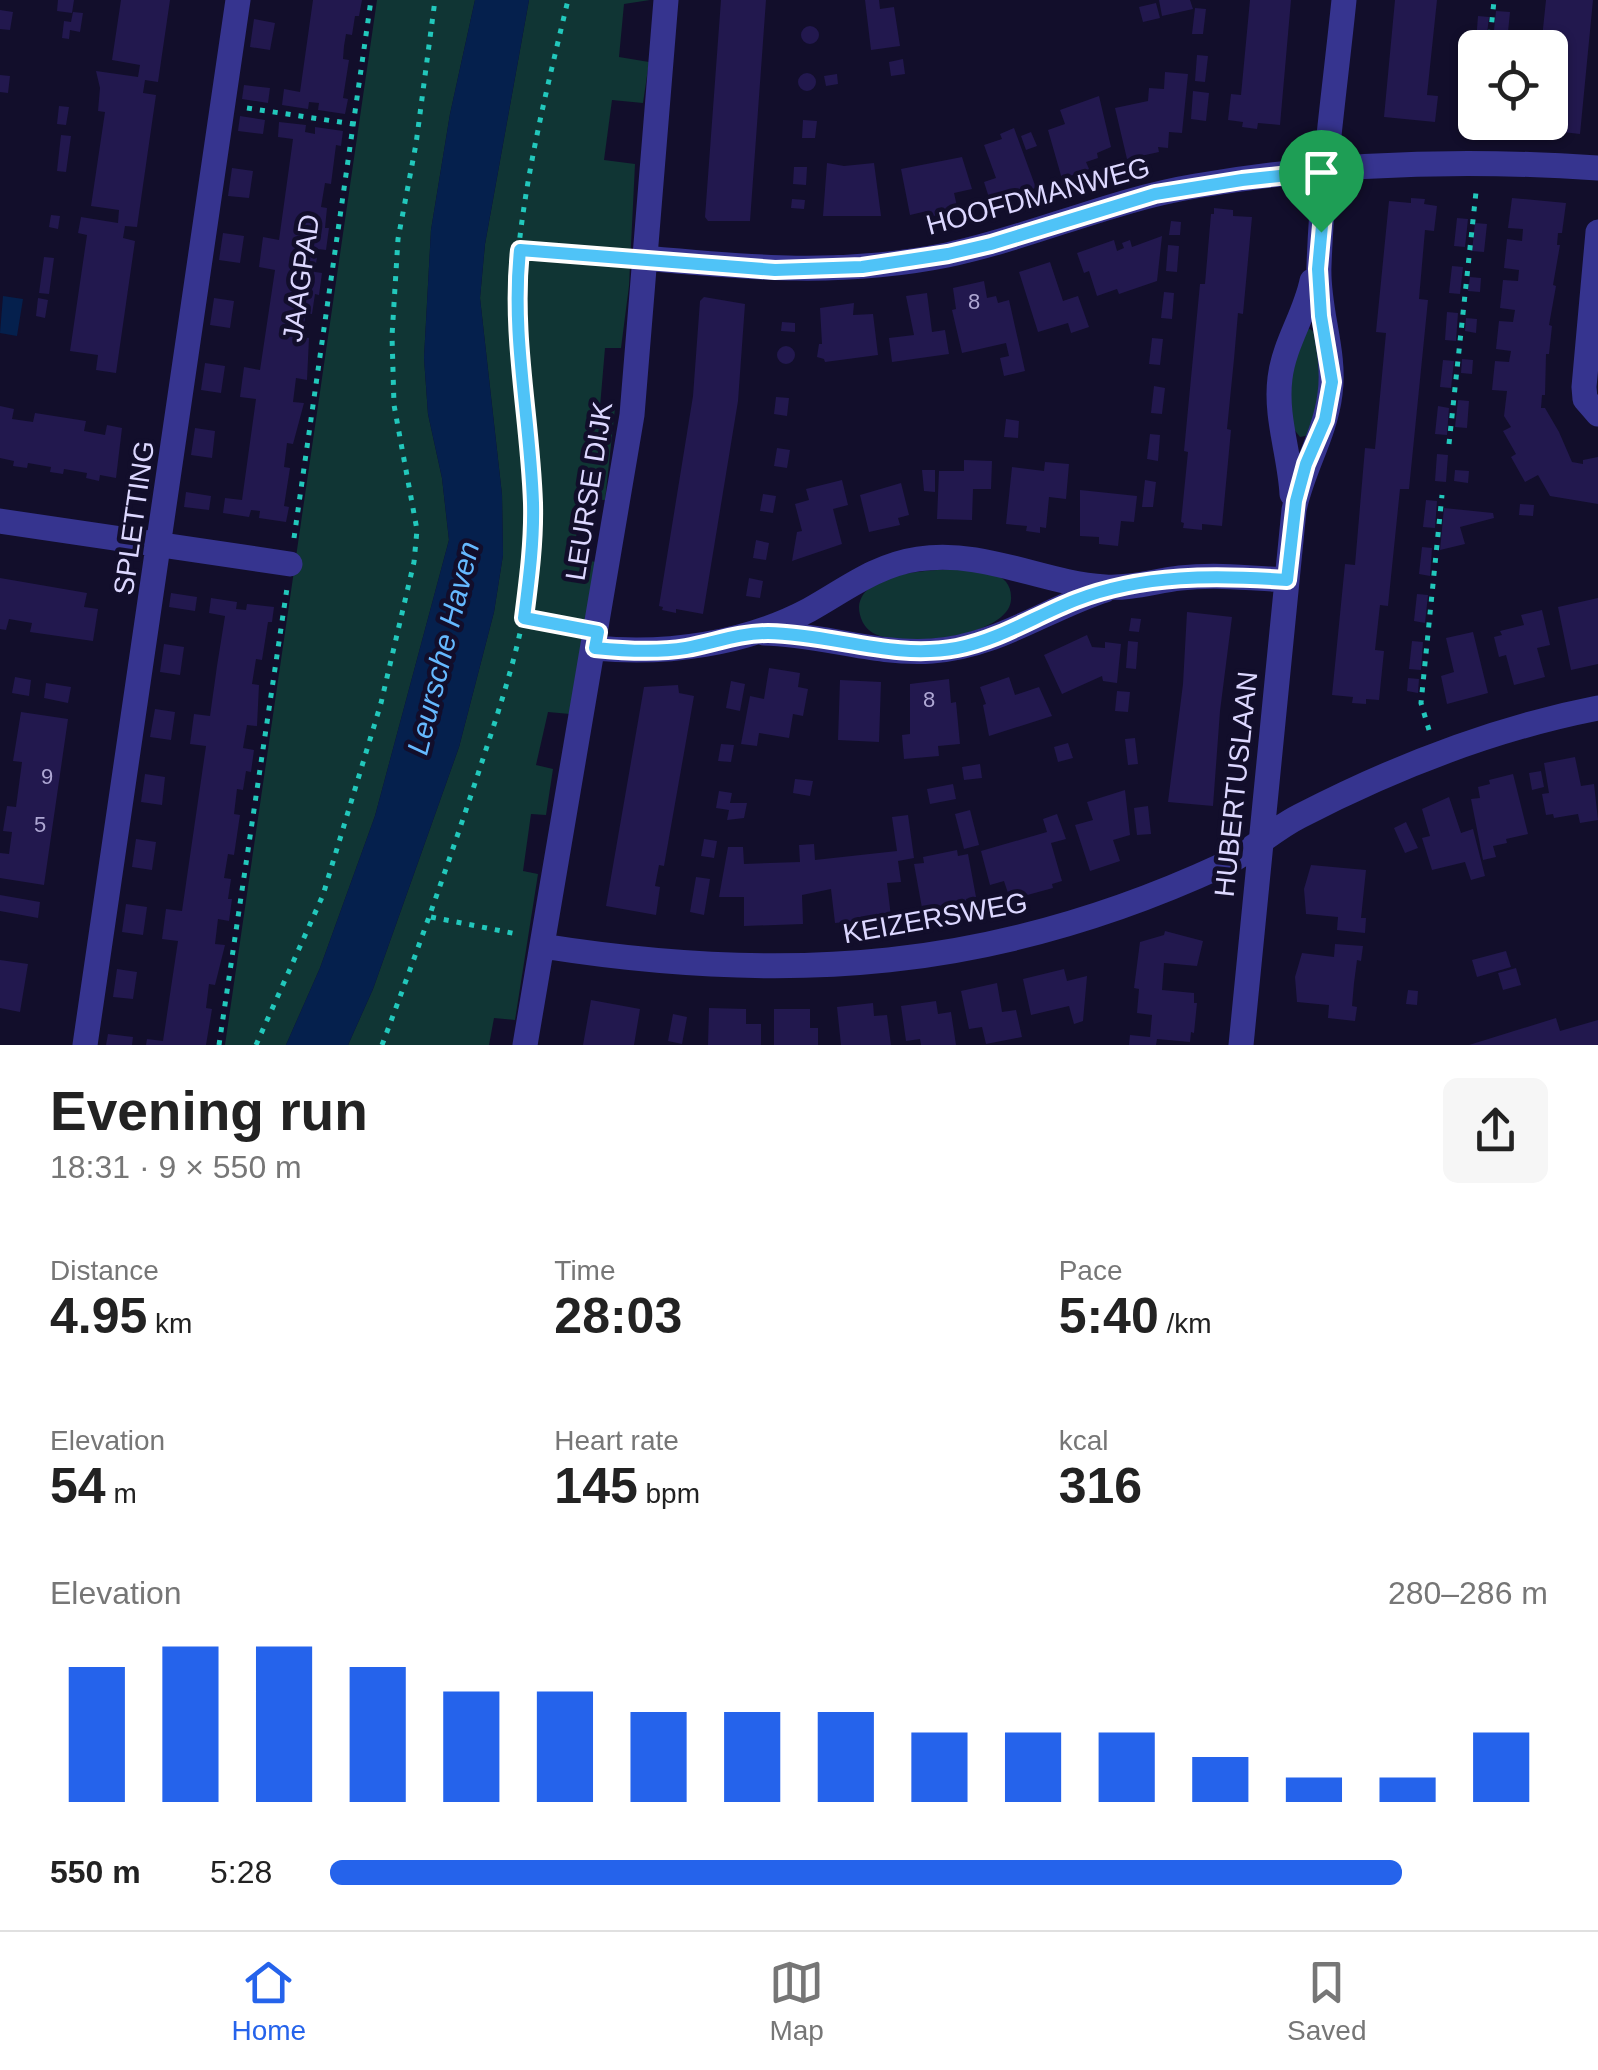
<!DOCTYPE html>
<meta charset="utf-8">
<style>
body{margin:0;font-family:Arial,sans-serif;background:#f6f6f6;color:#222;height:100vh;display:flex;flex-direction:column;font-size:38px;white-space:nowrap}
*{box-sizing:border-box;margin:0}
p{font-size:32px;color:#767676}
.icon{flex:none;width:55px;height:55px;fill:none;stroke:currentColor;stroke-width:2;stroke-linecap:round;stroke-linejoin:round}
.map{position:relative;height:1045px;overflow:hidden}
.panel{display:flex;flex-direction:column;background:#fff;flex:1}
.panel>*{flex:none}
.fabs{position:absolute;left:1458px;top:30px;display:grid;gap:20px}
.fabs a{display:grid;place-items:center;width:110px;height:110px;border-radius:15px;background:#fff;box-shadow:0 2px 8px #0004;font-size:50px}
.pin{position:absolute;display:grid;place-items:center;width:85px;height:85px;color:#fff;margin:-102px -42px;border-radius:50% 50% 50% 0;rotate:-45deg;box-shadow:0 0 10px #0007}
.pin .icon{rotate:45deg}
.round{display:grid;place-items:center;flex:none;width:105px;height:105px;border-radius:15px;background:#f6f6f6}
.summary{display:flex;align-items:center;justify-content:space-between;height:170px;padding:0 50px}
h1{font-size:55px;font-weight:800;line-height:75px}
.figures{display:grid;grid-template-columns:repeat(3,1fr);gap:15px;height:170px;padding:10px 50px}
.figures div{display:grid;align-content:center}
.figures b{font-size:50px;font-weight:800}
.figures small{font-size:28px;font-weight:400}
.figures p{font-size:28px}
.chart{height:280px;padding:20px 50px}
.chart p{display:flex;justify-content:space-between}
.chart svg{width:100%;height:180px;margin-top:10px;stroke:#2563eb;stroke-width:6}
ul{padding:0 50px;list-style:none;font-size:32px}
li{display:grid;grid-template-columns:160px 120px 1fr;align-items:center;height:75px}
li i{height:25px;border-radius:12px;background:#2563eb}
.menu{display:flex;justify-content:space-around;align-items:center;height:140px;border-top:2px solid #e0e0e0;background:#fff;font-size:28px;color:#767676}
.menu a{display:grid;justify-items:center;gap:5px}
.menu .selected{color:#2563eb}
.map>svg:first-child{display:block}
</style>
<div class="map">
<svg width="1598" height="1045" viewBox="0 0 1598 1045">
<rect width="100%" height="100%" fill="#120e2b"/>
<!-- green -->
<path fill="#103534" d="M377,0H475L450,114L431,230L424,358L428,414L442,478L449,540L375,816L320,968L286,1045H225Z
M529,0H650L624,4L619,57L649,62L643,103L612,100L604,160L635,164L629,286L621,348H605L600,407L615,408L605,500L580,499L574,558L596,562L570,714L548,712L536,765L553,769L546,815L531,814L523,871L538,874L515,1020L494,1018L489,1045H348L373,989L459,747L494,612L503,555L502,495L480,298L485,244Z
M1310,329L1315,333L1325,369L1310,435L1300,437L1289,423L1291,355L1306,330Z
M960,569C981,572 1013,570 1011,600C1008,638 899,648 873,633C864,628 859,617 859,607C862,571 933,570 960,569Z"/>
<!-- water -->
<path fill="#05204d" d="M475,0H529L485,244L480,298L502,495L503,555L494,612L459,747L373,989L348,1045H286L320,968L375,816L449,540L442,478L428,414L424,358L431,230L450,114Z
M3,296L23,299L17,336L0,333Z"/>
<!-- building -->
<path fill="#22184e" d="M58,0H74L72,13L57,11Z
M121,0H170L158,82L145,80L143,93L156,95L137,227L125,226L123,238L135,241L116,373L96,370L98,355L70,351L87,235L78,233L81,217L118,223L119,210L91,206L105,112L98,111L100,88L96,71L138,77L140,65L112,60Z
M313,0H362L359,16H355L352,35L346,34L344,46L343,59L349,60L343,98L348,99L345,114L318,110L319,103L309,102L308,109L282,105L284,89L300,92Z
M721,0H766L750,221H708L705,217Z
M865,0H879L880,9L894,7L900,46L871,50Z
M1159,0H1190L1193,9L1162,16Z
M1250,0H1291L1280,125L1258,123L1257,129L1242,127L1243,122L1228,120L1231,94L1241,95Z
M1395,0H1437L1427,95L1438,96L1435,122L1384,117Z
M1546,0H1593L1580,134L1528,128L1529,122H1550V48H1541Z
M1156,3L1160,18L1143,22L1139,7Z
M1195,8L1206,9L1203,34H1192Z
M0,10L13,12L10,30L0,29Z
M1496,11L1510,12L1508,32L1494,30Z
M73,12L83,13L80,32L70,30L69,39L62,38L64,21L71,22Z
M1478,16L1489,17L1486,43L1476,42Z
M254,19L275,23L270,50L250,47Z
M801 35a9 9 0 1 1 18 0a9 9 0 1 1-18 0Z
M1197,55L1208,56L1205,82L1195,81Z
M903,59L905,74L891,76L889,62Z
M1165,72L1188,74L1182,133L1169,132L1168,148L1158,147L1159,152L1127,159L1115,108L1148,101L1149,88L1164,89Z
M798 82a9 9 0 1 1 18 0a9 9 0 1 1-18 0Z
M837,74L838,84L826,86L824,76Z
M0,75L10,76L8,93L0,92Z
M244,85L270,88L268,103L242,99Z
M1193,91L1209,93L1206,121L1191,119Z
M1099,96L1111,147L1097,153L1098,158L1086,162L1089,169L1062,179L1048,130L1065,124L1060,110Z
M1470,101H1475V122H1479L1478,127L1468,126Z
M59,106L69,107L66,125L57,124Z
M240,116L265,120L263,134L238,131Z
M803,120L817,121L815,138H802Z
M279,122L306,125L305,132L315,134V127L343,131L341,146L336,145L331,184L325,183L321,207L327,208L325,228H329L326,250L318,249L315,272L322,273L319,295L315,294L312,314L306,313L302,337L309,338L307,380L296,378L293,402L304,403L293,444L287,443L284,467L290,468L284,506L289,507L286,522L259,518L260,511L251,510L249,517L223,513L225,498L242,500L256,399L240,397L244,367L260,370L275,270L259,267L263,237L279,240L293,139L278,137Z
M1014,128L1036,188L1032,189L1031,186L1021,193L1020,190L990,201L984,182L996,178L984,145L1002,139L1000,134Z
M1031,132L1037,146L1026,150L1021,136Z
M61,135L71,136L66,172L57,171Z
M962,157L972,189L954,193L958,211L928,217L927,211L910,215L901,169Z
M827,163L844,166L874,163L881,216H823Z
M794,167H807L806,185L793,184Z
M232,168L253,171L249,198L228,196Z
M1411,198L1425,199L1424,204L1437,206L1434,231L1425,230L1419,299L1428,300L1409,489H1400L1388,606L1380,605L1375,650L1384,651L1379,700L1366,699V704L1352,703L1353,697L1332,695L1345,564L1355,565L1365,448L1375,449L1386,333L1376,332L1389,201L1411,203Z
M1512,198L1566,203L1562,233H1558L1557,245H1560L1553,285L1556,286L1549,325L1552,326L1549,354H1546L1545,395H1542L1541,408H1545L1559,432L1572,462L1583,464V460L1598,457V504L1550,496L1538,475L1525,482L1511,457L1516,454L1503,431L1511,427L1504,416L1507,391L1492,390L1495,361L1509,362L1511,351L1496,349L1499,321L1513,322L1515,310L1500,308L1503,280L1518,281L1519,270L1504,268L1507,239L1522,241L1523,229L1508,228Z
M792,199L805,200L804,209L791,208Z
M1214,208L1233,210V216L1252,217L1243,314L1238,313L1234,359L1227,429L1231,430L1222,526L1202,524V530L1183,528L1184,523L1181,522L1188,452L1184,451L1200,284H1205L1211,214H1214Z
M51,215L60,216L58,229L49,227Z
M1457,218L1468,219L1465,247L1454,246Z
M1171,221L1181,222L1180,235H1169Z
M1475,223L1487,224L1484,252L1472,251Z
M223,233L244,236L240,263L219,260Z
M1162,236L1157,281L1119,294L1117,289L1097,296L1089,271L1084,273L1077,253L1114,240L1117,251L1124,248L1122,243L1130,240L1132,247Z
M1168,245L1179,246L1177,272L1166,271Z
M44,257L54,258L49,294L39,293Z
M1050,262L1063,301L1078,296L1089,327L1071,333L1068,323L1038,332L1019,272Z
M1452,266L1463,267L1460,294L1449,293Z
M1470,277L1481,278L1480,292L1468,291Z
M984,281L987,298L996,296L998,303L1009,300L1025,371L1004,376L1000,358L1009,356L1006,343L962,353L952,310L956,309L953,288Z
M1164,292L1174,293L1172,319L1161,318Z
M927,293L932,332L945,330L949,354L892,362L889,338L914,335L906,296Z
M704,297L745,304L738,401L703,614L676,609V613L662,610L663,607L659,606L693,396L700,301Z
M38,298L48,300L45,318L36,316Z
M214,298L234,301L230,328L210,325Z
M854,303L853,315L873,314L878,355L825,362L824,359L817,357L819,344H822L820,308Z
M1447,312L1458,313L1456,341L1445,340Z
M1466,318L1477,319L1476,333L1465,331Z
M782,322L795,323V332L781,331Z
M1152,338L1163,339L1160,365L1149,364Z
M777 355a9 9 0 1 1 18 0a9 9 0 1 1-18 0Z
M1462,359L1473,360L1472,374L1461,373Z
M1443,360L1454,361L1451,388L1440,387Z
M205,363L225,366L221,393L201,390Z
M1154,386L1165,388L1162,414L1151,413Z
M776,397L789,398L787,416L774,414Z
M1458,400L1469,401L1467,428L1455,427Z
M0,406L14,409L12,419L33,422L35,413L86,421L84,431L105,435L107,425L122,428L116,478L100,475L99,481L86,478L87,473L64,469L63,474L50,472L51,467L28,463L27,468L13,466L14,461L0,458Z
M1438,406L1449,408L1447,435L1435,434Z
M1006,419L1019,421L1018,438L1004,437Z
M195,428L215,431L212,458L191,455Z
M1150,434L1160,435L1158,461L1147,459Z
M777,448L790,450L787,468L774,466Z
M1437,454L1448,455L1446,482L1435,481Z
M964,460L992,461L991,489H973L972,520L937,519L939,471H964Z
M1045,462L1069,464L1066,499L1049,497L1046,528L1040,527V533L1026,531L1027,526L1006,524L1012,467L1044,471Z
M922,470H935V492L924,491Z
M1455,470L1469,471L1468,483L1454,481Z
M842,480L848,505L833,509L842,544L792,561L797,532L802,531L795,504L809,500L806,489Z
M1145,480L1156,482L1153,507H1142Z
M901,483L909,515L898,518L900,525L869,532L860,495Z
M1080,490L1137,496L1134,522L1121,521L1118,546L1099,544V537L1080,536Z
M186,492L211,496L209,510L184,507Z
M763,494L776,496L773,513L760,511Z
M1426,500L1437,501L1435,528L1423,527Z
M1520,504L1534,505L1533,516L1519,515Z
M1444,508L1493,513L1494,518L1460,527L1465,544L1440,550Z
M756,540L769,543L766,560L753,558Z
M1422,547L1432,548L1430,576L1419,574Z
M0,578L87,593L84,607L98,609L93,641L30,632L32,623L9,619L6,630L0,629Z
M749,578L763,581L760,598L746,596Z
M171,593L197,597L195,611L169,607Z
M1417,594L1428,595L1425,623L1414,621Z
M211,598L237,602L236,609L246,610L247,604L274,607L272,622H268L262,660L256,659L252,684L259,685L257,726L247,725L243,748L254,750L251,772L246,771L243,790L237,789L234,814L240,815L234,855L228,854L224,878L231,879L228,899H232L229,921L218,919L215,944L225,945L215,985L209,984L206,1008L212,1009L206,1045H146L147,1039L163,1041L178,941L162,939L166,909L182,911L206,746L190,744L194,714L210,716L217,666L225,616L209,613Z
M1598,598V664L1571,670L1558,607Z
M1542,610L1550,645L1537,648L1545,677L1514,685L1506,655L1499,657L1494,637L1502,635L1500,631L1524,625L1521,615Z
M1187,612L1232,617L1220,711L1213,806L1168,802L1183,684Z
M1131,618L1141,619L1139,632L1129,631Z
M1473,632L1488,693L1447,704L1441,676L1454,672L1446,638Z
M1087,635L1092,647L1105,648V642L1121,644L1117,683L1103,681L1102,676L1062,694L1044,655Z
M1128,641L1138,642L1136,669L1126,668Z
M1412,641L1423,642L1421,670L1409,669Z
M164,644L184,647L180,675L160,672Z
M769,668L800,673L798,687L808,689L803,716L793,714L789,738L759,733L757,746L741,744L750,696L764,699Z
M15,677L31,680L29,696L12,693Z
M1009,677L1015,695L1039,687L1052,716L989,736L983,705L986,704L980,687Z
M1408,678L1419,679L1418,693L1407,691Z
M949,679L951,703L956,702L960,744L938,746L939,756L904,759L902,735L910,734V684Z
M840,680L881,682L879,742L838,740Z
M731,681L745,684L740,711L726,708Z
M46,683L71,687L68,703L44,698Z
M678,685L679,693L694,696L664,866L659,865L655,886L660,887L656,915L606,906L644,687Z
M1117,691L1130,692L1128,712L1115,711Z
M155,709L175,712L171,740L150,737Z
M21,712L68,719L44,885L0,878V853L9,854L12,832L3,831L7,806L16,807L22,762L13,761Z
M1135,738L1138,764L1128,765L1125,739Z
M1068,743L1073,758L1058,762L1054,747Z
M721,744L734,745L731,762L718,761Z
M1575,757L1581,786L1594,784L1598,820L1580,823L1578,814L1554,818L1553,814L1546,815L1542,794L1549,793L1544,763Z
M980,764L982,778L964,780L962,767Z
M1541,771L1544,787L1532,790L1529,773Z
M145,774L165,777L162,805L141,802Z
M1513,774L1528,834L1506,839L1507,843L1493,846L1496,857L1483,860L1471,799L1480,798L1478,787L1490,784L1489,780Z
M795,779L813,781L810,796L793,793Z
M953,784L956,799L930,804L927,789Z
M1125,790L1130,835L1113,840L1120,861L1090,871L1075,825L1093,820L1087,802Z
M719,791L732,793L730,803H747L744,818L727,820L729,810L716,808Z
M1449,797L1461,833L1473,829L1485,876L1471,880L1465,862L1432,870L1422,838L1430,836L1422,809Z
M1148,806L1151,834L1137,835L1134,808Z
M970,810L979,845L964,849L955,814Z
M1057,814L1066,839L1051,843L1062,881L1052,884L1053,888L1020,897L1019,893L1009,896L1004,881L990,885L981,851L1047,832L1043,819Z
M908,815L914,858L898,861L901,882L887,883L891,917L835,923L831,889L802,895L803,924L744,926V897H719L728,847H743L744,864L800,862L799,845L814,844L815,860L897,851L892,817Z
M1406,822L1418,848L1405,853L1394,828Z
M136,839L156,842L152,870L132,867Z
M704,839L717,841L714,858L701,856Z
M957,850L958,856L968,854L976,897L966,899L967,905L934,911L932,906L922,908L914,864L924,863L923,857Z
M1311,865L1366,870L1361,918H1366L1365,933L1337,930L1338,917L1306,914L1304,889Z
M696,877L710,879L704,915L690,912Z
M0,895L40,902L38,918L0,911Z
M126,904L147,907L143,935L122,932Z
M1165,931L1203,941L1197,966L1164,963L1162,990L1194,993V1003H1197L1194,1033L1191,1032L1190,1042L1157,1039L1156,1045H1129L1130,1035L1150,1037L1152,1015L1137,1013L1139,989L1134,988L1140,942L1164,935Z
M1335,944L1363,946L1361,961L1357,960L1354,983L1352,1006L1357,1007L1355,1021L1328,1018L1329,1005L1297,1002L1295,977L1302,953L1334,957Z
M1506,951L1511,967L1477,977L1472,960Z
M0,960L28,964L20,1012L0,1008Z
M1516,968L1521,985L1503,990L1498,973Z
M117,969L137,972L133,999L113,997Z
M1064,969L1067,981L1087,976L1083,1021L1074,1024L1069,1006L1031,1015L1023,979Z
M997,983L1002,1012L1016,1010L1022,1037L986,1044L982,1027L969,1029L961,991Z
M1408,990L1418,991L1417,1005L1406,1004Z
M591,1000L640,1009L634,1045H583Z
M936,1001L938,1014L951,1012L956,1045H921L920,1039L906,1041L901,1006Z
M873,1003L874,1016L887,1015L891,1045H841L837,1007Z
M709,1008L746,1009V1024H761V1045H708Z
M774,1009H810V1028H818V1045H774Z
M673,1014L687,1017L682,1044L668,1041Z
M1556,1018L1560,1031L1598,1020V1045H1469Z
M108,1034L133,1037L132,1045H106Z"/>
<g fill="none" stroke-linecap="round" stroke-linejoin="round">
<!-- path -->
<path stroke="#22c8bc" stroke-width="5" stroke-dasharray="5 8" stroke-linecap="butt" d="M1489,48L1494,1
M247,108L353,124
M1482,122V139
M520,250L622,256
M1449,444L1476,192
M294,538L371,0
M524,617L570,626
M1429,730L1421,703L1442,495
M431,917L517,934
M219,1045L287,588
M256,1045L323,895L381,703L414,562L417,530L394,405L392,336L398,239L416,144L435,0
M382,1045C416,955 448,865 478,774C501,703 527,630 532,554C537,468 511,383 515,298C519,198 545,97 568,0"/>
<!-- minor -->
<path stroke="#36348f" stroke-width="25" d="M1598,232L1584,387L1585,399L1598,414
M645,258C749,268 843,276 947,255C1032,237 1111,200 1196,186C1328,163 1465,159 1598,168
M1292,494C1290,455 1275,417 1280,378C1284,344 1305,315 1312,281
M0,521L290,564
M764,633C821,634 875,655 932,651C996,647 1046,609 1105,590
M595,648C666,655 745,644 809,610C845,590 876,565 918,559C984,549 1041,583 1105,587C1130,589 1155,581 1180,578C1216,574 1251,578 1287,580
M542,946C788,985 994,971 1223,865C1251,852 1272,830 1300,816C1393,768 1495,728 1598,708
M85,1045L238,0
M525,1045L632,415L666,0
M1241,1045L1294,510C1302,470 1325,435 1330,394C1336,352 1317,309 1319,266C1322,177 1335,88 1344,0"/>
</g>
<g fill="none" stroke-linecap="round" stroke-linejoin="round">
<!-- route casing -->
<g stroke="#fff" stroke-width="20">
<path id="route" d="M1327,171L1318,269L1321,316L1332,382L1325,420L1306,464L1296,501L1287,580C1216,575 1143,574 1076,600C1035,616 1001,639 957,648C892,660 833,634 768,633C739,633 714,643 686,648C656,653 625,651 595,648L598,632L524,618C529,579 534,541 533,503C530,416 511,337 520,250L775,270L862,267L948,254L991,244L1155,194L1242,180Z"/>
</g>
<!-- route -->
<use href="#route" stroke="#4fc3f7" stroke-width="12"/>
</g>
<g text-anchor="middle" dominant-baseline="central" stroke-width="9" stroke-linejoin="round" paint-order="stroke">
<!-- number labels -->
<g font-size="22" fill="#aea7d3">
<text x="974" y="301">8</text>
<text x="929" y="699">8</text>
<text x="47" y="776">9</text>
<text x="40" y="824">5</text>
</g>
<!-- street labels -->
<g font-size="28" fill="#dcd7ff" stroke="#120e2b">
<text transform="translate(1038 196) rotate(-15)">HOOFDMANWEG</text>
<text transform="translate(301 278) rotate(-82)">JAAGPAD</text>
<text transform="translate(589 491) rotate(-81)">LEURSE DIJK</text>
<text transform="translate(134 518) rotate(-82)">SPLETTING</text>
<text transform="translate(1236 784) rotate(-84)">HUBERTUSLAAN</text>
<text transform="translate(935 918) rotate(-10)">KEIZERSWEG</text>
</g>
<!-- water labels -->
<g font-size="30" font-style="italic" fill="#65b9ff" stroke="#120e2b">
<text transform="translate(443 648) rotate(-76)">Leursche Haven</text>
</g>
</g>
</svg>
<div class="fabs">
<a><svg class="icon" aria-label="locate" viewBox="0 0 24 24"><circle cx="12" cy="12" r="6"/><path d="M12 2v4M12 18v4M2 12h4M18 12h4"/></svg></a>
</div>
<div class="pin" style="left:1321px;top:232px;background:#1e9e55"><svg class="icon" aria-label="arrive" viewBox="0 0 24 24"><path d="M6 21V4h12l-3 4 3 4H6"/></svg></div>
</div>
<section class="panel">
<div class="summary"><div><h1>Evening run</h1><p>18:31 · 9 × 550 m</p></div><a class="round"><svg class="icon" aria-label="share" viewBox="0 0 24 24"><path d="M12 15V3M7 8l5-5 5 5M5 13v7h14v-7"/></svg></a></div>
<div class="figures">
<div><p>Distance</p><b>4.95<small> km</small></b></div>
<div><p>Time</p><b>28:03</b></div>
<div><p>Pace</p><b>5:40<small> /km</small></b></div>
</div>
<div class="figures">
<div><p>Elevation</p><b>54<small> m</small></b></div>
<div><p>Heart rate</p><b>145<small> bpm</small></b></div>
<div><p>kcal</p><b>316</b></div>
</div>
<div class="chart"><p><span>Elevation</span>280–286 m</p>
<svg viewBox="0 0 160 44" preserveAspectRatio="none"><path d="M5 44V11M15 44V6M25 44V6M35 44V11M45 44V17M55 44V17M65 44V22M75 44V22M85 44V22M95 44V27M105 44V27M115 44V27M125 44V33M135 44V38M145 44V38M155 44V27"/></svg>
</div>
<ul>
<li><b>550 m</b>5:28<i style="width:88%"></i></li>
</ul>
</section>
<nav class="menu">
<a class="selected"><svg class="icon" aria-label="home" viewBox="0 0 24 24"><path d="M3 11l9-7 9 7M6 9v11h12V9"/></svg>Home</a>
<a><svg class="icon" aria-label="map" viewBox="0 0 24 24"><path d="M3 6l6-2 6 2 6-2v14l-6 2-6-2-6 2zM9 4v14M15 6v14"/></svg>Map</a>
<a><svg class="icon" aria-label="saved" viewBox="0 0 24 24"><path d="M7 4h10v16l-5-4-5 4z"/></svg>Saved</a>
</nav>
